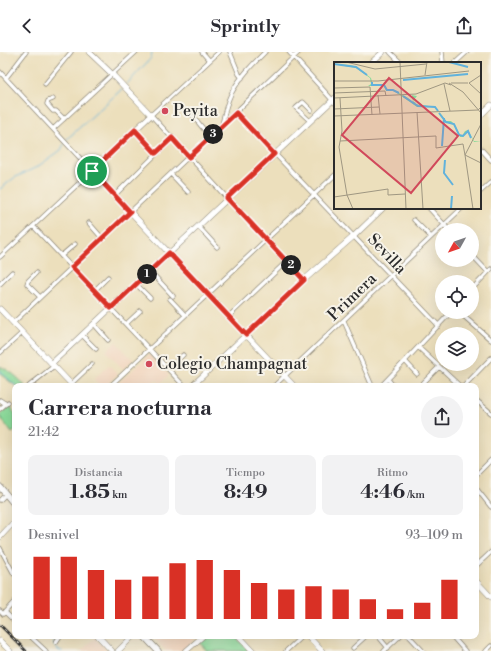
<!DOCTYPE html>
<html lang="es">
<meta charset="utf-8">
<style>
body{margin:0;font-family:"Libre Bodoni",serif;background:#f2f2f3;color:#2b2b33;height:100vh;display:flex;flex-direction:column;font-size:15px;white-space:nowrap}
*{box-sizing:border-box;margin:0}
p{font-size:13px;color:#7c7c81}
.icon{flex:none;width:22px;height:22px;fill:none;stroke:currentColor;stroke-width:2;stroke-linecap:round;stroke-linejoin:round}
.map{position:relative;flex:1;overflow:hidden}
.details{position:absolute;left:12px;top:331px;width:467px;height:256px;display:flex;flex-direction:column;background:#fff;border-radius:8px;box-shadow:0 4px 16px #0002}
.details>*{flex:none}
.needle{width:26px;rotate:230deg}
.tools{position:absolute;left:435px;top:171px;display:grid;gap:8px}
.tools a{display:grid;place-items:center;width:44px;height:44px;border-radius:50%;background:#fff;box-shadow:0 4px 16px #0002;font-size:20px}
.pin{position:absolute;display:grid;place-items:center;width:34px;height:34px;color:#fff;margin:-17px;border:2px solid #fff;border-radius:50%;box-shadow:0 1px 4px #0007}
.km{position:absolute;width:20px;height:20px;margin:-10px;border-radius:50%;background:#222;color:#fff;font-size:11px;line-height:20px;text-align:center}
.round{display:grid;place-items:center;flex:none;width:42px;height:42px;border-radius:21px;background:#f2f2f3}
.head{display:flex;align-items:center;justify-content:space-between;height:68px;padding:0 16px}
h1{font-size:22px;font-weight:800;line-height:30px}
.stats{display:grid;grid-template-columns:repeat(3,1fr);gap:6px;height:68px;padding:4px 16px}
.stats div{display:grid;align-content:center;border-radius:8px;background:#f2f2f3;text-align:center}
.stats b{font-size:20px;font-weight:800}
.stats small{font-size:11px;font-weight:400}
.stats p{font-size:11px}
.chart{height:112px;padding:8px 16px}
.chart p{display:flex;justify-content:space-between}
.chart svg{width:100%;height:72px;margin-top:4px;stroke:#d93025;stroke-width:6}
header{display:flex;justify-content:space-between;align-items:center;height:52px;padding:0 16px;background:#fff;font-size:18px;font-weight:800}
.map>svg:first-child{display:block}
</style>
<header><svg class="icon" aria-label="back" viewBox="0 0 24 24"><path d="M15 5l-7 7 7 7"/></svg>Sprintly<svg class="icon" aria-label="share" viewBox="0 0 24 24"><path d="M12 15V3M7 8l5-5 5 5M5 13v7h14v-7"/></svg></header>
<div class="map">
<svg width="491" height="599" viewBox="0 0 491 599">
<rect width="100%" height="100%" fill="#f7f3e8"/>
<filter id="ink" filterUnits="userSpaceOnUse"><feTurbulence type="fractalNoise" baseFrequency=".025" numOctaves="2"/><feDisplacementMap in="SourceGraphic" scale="8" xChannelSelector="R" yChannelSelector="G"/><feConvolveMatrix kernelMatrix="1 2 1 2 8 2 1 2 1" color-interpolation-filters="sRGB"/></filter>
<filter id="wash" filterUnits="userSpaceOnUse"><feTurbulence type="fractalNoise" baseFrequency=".012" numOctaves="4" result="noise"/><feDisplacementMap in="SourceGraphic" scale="16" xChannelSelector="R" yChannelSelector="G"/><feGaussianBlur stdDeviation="0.9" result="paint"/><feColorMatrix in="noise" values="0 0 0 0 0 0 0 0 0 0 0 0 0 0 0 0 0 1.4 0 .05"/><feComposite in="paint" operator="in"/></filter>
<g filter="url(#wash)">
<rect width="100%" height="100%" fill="#ecdfbc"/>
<!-- built -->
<path fill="#f2d5be" d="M116,290L133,308L123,317L106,299Z
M149,303H150L169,323L160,332L157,328L151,334H115Z
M109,313L118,322L105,334H100L94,327Z
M152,584H198L182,599H166Z
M95,586L108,599H81Z"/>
<!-- green -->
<path fill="#8bda9a" stroke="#5b8262" d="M0,314C10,319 18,325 25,334H16L0,322Z
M10,354L15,362V379L12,381L0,365V362Z
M207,584H235L249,599H207L200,591Z"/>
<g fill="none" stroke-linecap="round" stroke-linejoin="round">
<!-- stream -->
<path stroke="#61b2dc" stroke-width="1" d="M126,33L151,6L152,0
M65,89L67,87L122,37
M0,137L14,126L37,115L61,98L64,92
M0,319L16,334
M58,584L54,588V594L58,598L62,599"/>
</g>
</g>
<g filter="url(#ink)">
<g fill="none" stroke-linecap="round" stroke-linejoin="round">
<!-- street casing -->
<g stroke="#8c8574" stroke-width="5">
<path id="street" d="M202,0L209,8
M219,0L151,63L227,146L304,228
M230,0L239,22L242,26
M289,0L335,51
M390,0L401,11
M442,0L443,11
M455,11L467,0
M0,20L92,119L0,205
M6,26L26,0
M45,32L71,0
M53,47L48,49L47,52L53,59H56L64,67
M236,61L439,274
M193,64L210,85
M310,69L296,56L303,50L311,58
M222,73C224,63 226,52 231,42C239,26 253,12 265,0
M53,77L136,0
M135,79L156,101
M480,96L491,108
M171,122L188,140
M480,140L491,130
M115,143C134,124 153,105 173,86
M429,156L449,178
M414,168L431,185
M89,171L102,186
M33,174L184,334
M198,174L217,195
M472,203L488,220
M61,204L75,192
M150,219L173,244
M36,221L28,229L27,232L40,245
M0,232L12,220
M136,232L150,246
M472,237L491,217
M94,239L108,225
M170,247L185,263
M459,260L491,288
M229,264L287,209
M344,269L372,334
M13,271L221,74L299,0
M94,272L108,288
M126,272L140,259
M82,283L96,297
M418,295L460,334
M0,301L22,281
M405,309L417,322
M168,317L183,303
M388,327L393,334
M423,331L439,315
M71,332L92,312
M29,334L54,314
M110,334L335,123
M274,334L462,156
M381,334L405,309L451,260
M464,334L491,306
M0,348L6,352
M476,348L491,361
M0,357L8,350
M476,423L491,408
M476,436L491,455
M0,448L6,442
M0,496L14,522
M476,514L491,500
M0,559L3,562L15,549
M5,560L15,570
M30,584L46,599
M378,584L388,596
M409,584L423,599
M452,584L465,599
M56,590L60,584
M353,596L366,584
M286,599L302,584
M384,599L400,584
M486,599L491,594"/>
</g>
<!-- secondary casing -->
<g stroke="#8c8574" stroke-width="6">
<path id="secondary" d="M89,0L112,22L151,63L92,119L294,334
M371,11L383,0
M480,64L491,53
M0,257L73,334
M51,312L335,46
M192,334L304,228L354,184L383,156
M0,485L15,469
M476,529L491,545
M98,584L112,599
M239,584L253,599
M308,584L322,599
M0,589L10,599
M118,599L133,584
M186,599L203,584"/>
</g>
<!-- primary casing -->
<g stroke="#8c8574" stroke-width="7">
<path id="primary" d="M0,435L15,453
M144,584L158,599"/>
</g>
<!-- street -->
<use href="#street" stroke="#fff" stroke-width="3.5"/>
<!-- secondary -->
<use href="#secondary" stroke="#fff" stroke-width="5"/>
<!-- primary -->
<use href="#primary" stroke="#fff" stroke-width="5.5"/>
<!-- rail casing -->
<g stroke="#2b2b2b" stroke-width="2.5">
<path id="rail" d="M0,573L26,599"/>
</g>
<!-- rail -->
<use href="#rail" stroke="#f7f3e8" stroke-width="1" stroke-dasharray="3" stroke-linecap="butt"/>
</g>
</g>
<g fill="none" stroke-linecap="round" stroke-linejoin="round" filter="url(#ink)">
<!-- route casing -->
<g stroke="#fff" stroke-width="8">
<path id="route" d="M236,61L274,102L227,146L304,228L246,283L169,201L111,256L72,215L130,160L92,119L135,78L156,101L172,86L189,105Z"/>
</g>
<!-- route -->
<use href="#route" stroke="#d93025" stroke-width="5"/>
</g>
<!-- markers -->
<g fill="#d1495b" stroke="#f7f3e8" stroke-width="1.5">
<circle cx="165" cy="59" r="4"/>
<circle cx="149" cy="312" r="4"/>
</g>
<g text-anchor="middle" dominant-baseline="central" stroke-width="4" stroke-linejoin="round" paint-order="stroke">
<!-- poi labels -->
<g font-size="16" fill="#2b2b2b" stroke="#f7f3e8" text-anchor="start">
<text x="173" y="59">Peyita</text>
<text x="157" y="312">Colegio Champagnat</text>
</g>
<!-- street labels -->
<g font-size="16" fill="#2b2b2b" stroke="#f7f3e8">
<text transform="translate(387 202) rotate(47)">Sevilla</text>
<text transform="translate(352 245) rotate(-44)">Primera</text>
</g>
</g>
<!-- overview -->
<g transform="translate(334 10)">
<rect width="147" height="147" fill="#ecdfbc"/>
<path d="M0,2L16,3L23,5L37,16L39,23H51L52,28H60L74,36L79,41L78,33L83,34L79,39L82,41L80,42L102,45L112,59H117L121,63L126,73L128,74L131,69L134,68L140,79L147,80H140L134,69L129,75H126L120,63L112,60L102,45H83L60,29H52L50,24H34L37,22L36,16L22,6Z" fill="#8bda9a"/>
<path fill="none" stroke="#61b2dc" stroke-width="2" d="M115,0L134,5M0,2L22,5L33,13M69,18L134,12M38,20V23H50L53,28H59L65,31M69,34L84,44L101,45L104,49M105,51L112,60L120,62L125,73L129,74L134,69L137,76M108,84L110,56M111,98L110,111L119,123M117,147L118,134"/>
<path fill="none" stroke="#9f9782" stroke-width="1" d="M12,0L41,7L92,2M66,0L72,147M91,13L93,0M0,19H44L135,9M115,21L129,30L147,51M117,21H134M135,21L147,13M135,21L147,32M110,22L116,49M0,26L36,25L38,53M0,31L51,29L52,34M44,33L46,52M0,36L82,32L111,21L117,23M6,36L8,69L5,85L13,133L19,147M0,47L45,45M83,50L89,147M0,54L144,48L147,45M6,79L102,74V86L129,82L131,93L147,101M0,135L54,127V133L71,132M139,147L131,93L147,62"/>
<path fill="#d1495b" fill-opacity="0.15" stroke="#d1495b" stroke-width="2" d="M55,16L124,74L77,131L8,73Z"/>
<rect width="147" height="147" fill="none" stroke="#2b2b2b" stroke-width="2"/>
</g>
</svg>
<div class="tools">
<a><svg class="needle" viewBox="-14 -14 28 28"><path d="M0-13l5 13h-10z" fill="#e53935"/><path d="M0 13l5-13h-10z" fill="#7c7c81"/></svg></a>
<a><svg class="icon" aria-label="locate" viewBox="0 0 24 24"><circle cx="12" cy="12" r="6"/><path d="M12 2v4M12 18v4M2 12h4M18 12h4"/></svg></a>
<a><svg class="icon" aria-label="layers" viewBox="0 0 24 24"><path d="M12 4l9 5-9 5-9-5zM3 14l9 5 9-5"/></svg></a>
</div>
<div class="pin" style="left:92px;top:119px;background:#1e9e55"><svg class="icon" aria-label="arrive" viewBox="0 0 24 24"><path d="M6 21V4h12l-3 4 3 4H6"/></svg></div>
<b class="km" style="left:147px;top:222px">1</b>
<b class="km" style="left:291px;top:213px">2</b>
<b class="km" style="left:213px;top:82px">3</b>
<section class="details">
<div class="head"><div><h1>Carrera nocturna</h1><p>21:42</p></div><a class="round"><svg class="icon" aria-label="share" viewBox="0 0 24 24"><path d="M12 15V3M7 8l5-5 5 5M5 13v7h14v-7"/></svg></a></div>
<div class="stats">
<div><p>Distancia</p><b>1.85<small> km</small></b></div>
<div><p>Tiempo</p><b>8:49</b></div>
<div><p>Ritmo</p><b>4:46<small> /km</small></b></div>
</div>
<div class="chart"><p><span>Desnivel</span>93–109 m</p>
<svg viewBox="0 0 160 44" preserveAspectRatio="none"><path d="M5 44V6M15 44V6M25 44V14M35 44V20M45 44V18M55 44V10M65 44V8M75 44V14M85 44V22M95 44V26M105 44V24M115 44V26M125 44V32M135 44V38M145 44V34M155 44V20"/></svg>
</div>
</section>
</div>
